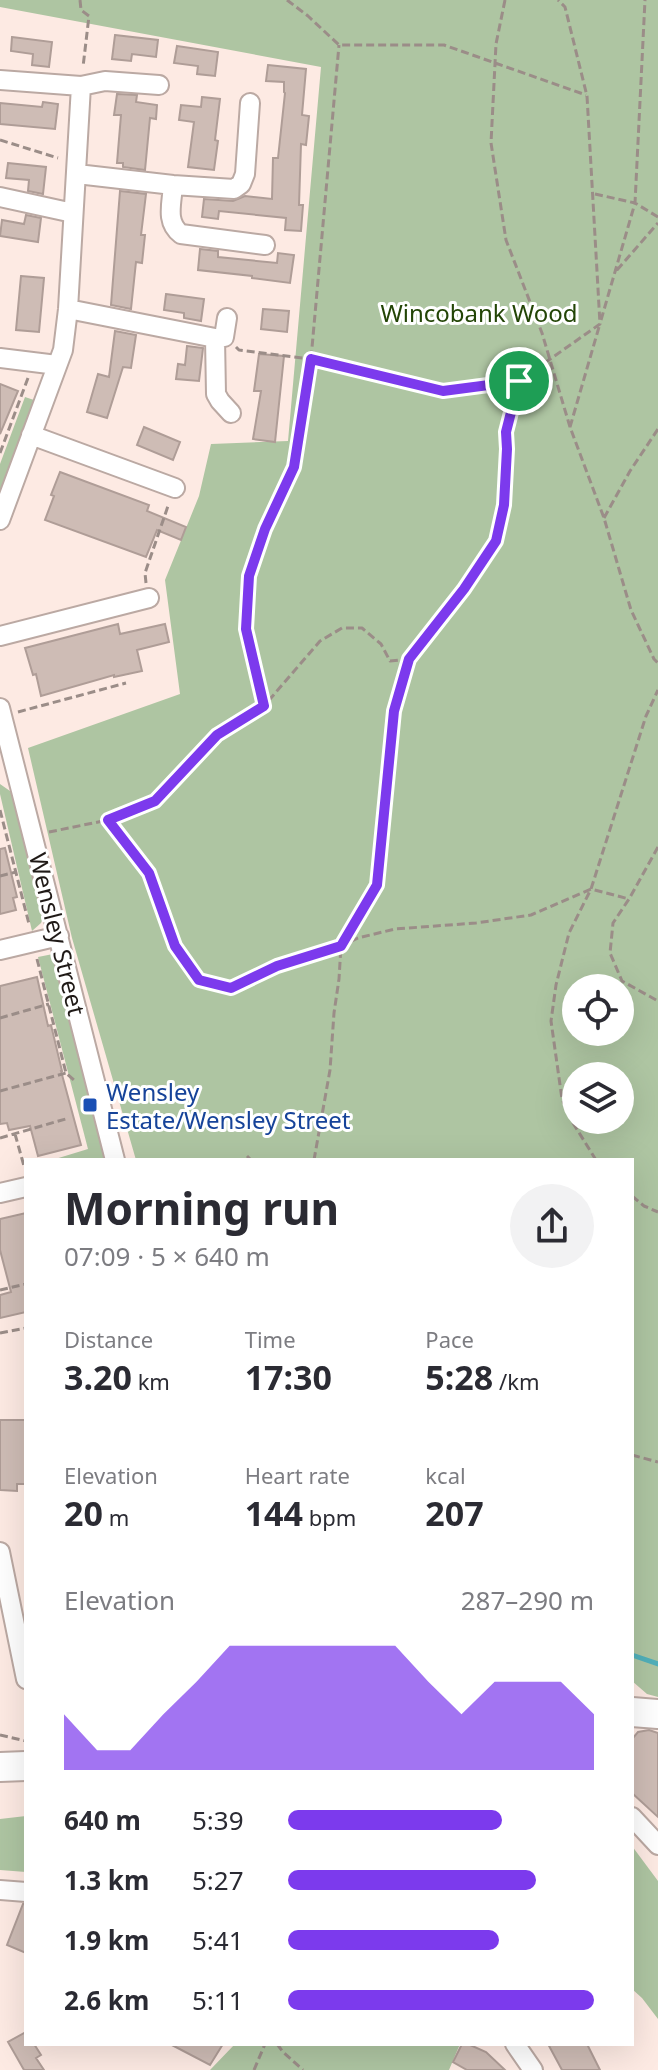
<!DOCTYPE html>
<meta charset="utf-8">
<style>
body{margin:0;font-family:"Noto Sans",sans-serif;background:#f2f2f3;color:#2b2b33;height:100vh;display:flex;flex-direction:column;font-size:30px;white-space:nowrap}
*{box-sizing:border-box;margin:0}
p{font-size:26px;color:#7c7c81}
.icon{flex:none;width:44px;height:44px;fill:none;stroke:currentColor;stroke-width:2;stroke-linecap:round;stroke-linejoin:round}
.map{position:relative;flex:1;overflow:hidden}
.side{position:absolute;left:24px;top:1158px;width:610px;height:888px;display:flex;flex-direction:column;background:#fff;border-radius:0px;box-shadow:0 8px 32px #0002}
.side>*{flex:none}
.buttons{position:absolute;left:562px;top:974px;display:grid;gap:16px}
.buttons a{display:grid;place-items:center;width:72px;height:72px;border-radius:50%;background:#fff;box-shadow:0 8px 32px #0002;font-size:40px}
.pin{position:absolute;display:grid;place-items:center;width:68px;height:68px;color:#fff;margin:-34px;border:4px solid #fff;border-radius:50%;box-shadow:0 2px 8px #0007}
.round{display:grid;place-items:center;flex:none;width:84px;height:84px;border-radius:42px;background:#f2f2f3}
.head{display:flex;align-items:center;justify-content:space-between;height:136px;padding:0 40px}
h1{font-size:44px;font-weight:700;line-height:60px}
.metrics{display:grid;grid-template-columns:repeat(3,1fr);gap:12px;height:136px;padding:8px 40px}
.metrics div{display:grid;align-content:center}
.metrics b{font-size:34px;font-weight:700}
.metrics small{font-size:22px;font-weight:400}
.metrics p{font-size:22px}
.chart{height:224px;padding:16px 40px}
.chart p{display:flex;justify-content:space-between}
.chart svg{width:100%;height:144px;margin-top:8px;fill:#7c3aed;opacity:.7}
ul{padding:0 40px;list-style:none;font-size:26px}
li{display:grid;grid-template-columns:128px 96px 1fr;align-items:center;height:60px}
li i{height:20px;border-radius:10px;background:#7c3aed}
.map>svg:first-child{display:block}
</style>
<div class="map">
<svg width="658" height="2070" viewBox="0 0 658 2070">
<rect width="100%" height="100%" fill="#fdeae3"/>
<!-- green -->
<path fill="#aec5a2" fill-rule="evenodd" d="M0,0H658V1697L647,1694L632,1681V1160H136L72,938L28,748L180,694L165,580L199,496L211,444L288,441L321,67L0,7ZM576,988H620V1032H576ZM576,1076H620V1120H576Z
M25,397L34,400L0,493V464Z
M0,784L10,791L14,799L44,915L41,923L32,931L0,794Z
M53,954L58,963L109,1160H52L88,1149L38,957Z
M26,1816V1872L0,1870V1819Z
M632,1846L658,1881V2019L642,1998L632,1989Z
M235,2044H460L449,2070H210Z"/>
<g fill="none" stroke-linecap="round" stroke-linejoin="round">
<!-- stream -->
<path stroke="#51b0ba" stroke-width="5" d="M632,1655L658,1664"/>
</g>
<!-- building -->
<path fill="#cebcb5" stroke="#af9d97" stroke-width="2" d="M115,35L158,40L156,57L132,54L131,61L112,59Z
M12,37L52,42L49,67L32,65L33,54L11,51Z
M177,46L218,52L215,76L197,74L198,66L174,63Z
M268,65L306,69L302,115L309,116L306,145L301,144L299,205H303L301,231L285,230L286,218L219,211L218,219L202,217L204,199L233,201L245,196L272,199L273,158H278L285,93L284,92V82L266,81Z
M117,94L137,95L136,102L157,105L156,119L150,118L145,170L123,167V163H117L121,115H114Z
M202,97L220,99L215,140L218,141L214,170L188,167L194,122L179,120L181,105L201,107Z
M43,102L58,104L55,129L0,124V103L42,107Z
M8,163L46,167L43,194L28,191L29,180L6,178Z
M120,191L146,194L141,235H145L142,263L136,262L131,309L111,305Z
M26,215L41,218L38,242L0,236L2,220L24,224Z
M200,249L218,251V257L277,263L278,253L294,255L290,283L252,278V276L198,270Z
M21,276L44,278L39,332L16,330Z
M166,294L204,299L201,321L184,318V313L164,310Z
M263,309L289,311L287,332L261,329Z
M115,331L136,335L131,368L123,367L107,418L87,412L98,374L109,377Z
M187,346L203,348L199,381L176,379L178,364L185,365Z
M259,354L284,356L275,442L253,439L261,391H254Z
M0,384L18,391L0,434Z
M144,427L180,442L173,460L137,445Z
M60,472L149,505L147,511L186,527L181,540L157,530L146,557L45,520L54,496L51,495Z
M118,624L120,634L165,624L169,642L137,650L142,671L114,677V675L41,696L36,674L33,675L25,648Z
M5,848L17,897L13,898L16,910L0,914V849Z
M37,977L48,1026L51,1025L62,1071H61L81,1145L38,1156L30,1126L9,1130L7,1123L0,1124V986Z
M26,1213V1312L0,1318V1295L11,1292L0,1250V1219Z
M0,1420H26V1484H17V1491L0,1490Z
M649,1730L658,1733V1817L632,1793V1739L638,1732Z
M23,1904H26V1953L7,1945Z
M26,2032V2044H34L41,2055L36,2058L44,2070H24L8,2042Z
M170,2044H223L210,2065Z
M462,2044H468L486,2052L505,2070H467L453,2062Z
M548,2044H587L600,2070H562Z"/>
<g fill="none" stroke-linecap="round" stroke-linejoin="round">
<!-- street casing -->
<g stroke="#bba9a3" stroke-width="22">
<path id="street" d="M0,80L81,86L105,81L159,85
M77,174L173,185L234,189L241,184L245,174L250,103
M173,185C172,203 165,222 181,234L265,245
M0,197L73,213
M68,309L215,338L224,337L227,318
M215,338L216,394L220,401L231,413
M0,358L57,365
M31,435L175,488
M0,520L63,350L68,309L81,86
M0,636L149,598
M0,708L115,1160
M0,950L59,936
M0,1193L26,1187
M0,1552L26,1679
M632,1817L658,1845
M0,1890L26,1892
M515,2044L533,2070"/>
</g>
<!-- primary casing -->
<g stroke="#bba9a3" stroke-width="32">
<path id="primary" d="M632,1712L658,1714
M0,1767L26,1766"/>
</g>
<!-- path -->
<path stroke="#9b8d88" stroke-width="3" stroke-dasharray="8 4" stroke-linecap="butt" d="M80,0L81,10L89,16L83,67
M287,0L308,16L339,45H444L586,95
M505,0L496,44L491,143L506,240L542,333L570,427L604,518L631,610L654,659L658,663
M0,140L58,158
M595,194L635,203L658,217
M617,270L658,223
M601,320L635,203L645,0
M236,347L239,350L311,359L443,391L519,381
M570,427L599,327
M0,453L28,378
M604,518L630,471L658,429
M146,583L145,573L168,506
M264,706L246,629L249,576L265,529L294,467L311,359L339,45
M18,712L126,683
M0,810L29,924
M108,820L149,873L175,946L199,980L231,988L277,966L341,946L358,938L395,929L476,923L531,915L591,889L629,899
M49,832L108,820L155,801L217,735L264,706L320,641L342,628H362L381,644L390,661L409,659L464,589L496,541L504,505L507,449L506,432L519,381L600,324L587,96L565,7L558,0
M658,847L629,899L613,923L610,953L622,981L658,1001
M0,876L16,872
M37,959L66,1073L74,1080
M0,1018L49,1004
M0,1091L66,1073
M15,1134L24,1166H26
M0,1138L69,1118
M247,1156L251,1160
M314,1160L330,1070L334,1013L339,979L341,946L377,885L394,711L409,659
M596,1160L573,1123L562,1099L551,1021L556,985L569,933L591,889L646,716L658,690
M632,1196L644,1206L658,1212
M0,1290L26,1284
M0,1333L26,1328
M632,1455L658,1462
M0,1735L26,1741
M277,2044L283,2052L303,2070
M254,2070L265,2044"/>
<!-- street -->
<use href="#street" stroke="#fff" stroke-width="18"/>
<!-- primary -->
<use href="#primary" stroke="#fff" stroke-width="28"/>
</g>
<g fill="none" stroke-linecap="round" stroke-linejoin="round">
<!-- route casing -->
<g stroke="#fff" stroke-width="16">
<path id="route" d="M311,359L443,391L519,381L506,432L507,449L504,505L496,541L464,589L409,659L394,711L377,885L341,946L277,966L231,988L199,980L175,946L149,873L108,820L155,801L217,735L264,706L246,629L249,576L265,529L294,467Z"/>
</g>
<!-- route -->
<use href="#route" stroke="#7c3aed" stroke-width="10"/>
</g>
<!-- markers -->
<rect fill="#1a4fb4" stroke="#fff" stroke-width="3" x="82" y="1097" width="16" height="16" rx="4"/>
<g text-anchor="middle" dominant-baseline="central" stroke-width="6" stroke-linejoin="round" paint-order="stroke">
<!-- park labels -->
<g font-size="24" fill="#234506" stroke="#fff">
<text x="479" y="312">Wincobank Wood</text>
</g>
<!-- street labels -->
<g font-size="24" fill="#1f1916" stroke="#fff">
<text transform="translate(58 934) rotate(76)">Wensley Street</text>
</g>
<!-- transit labels -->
<g font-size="24" fill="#164399" stroke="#fff" text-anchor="start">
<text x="106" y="1091">Wensley<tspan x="106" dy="28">Estate/Wensley Street</tspan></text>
</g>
</g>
</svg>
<div class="buttons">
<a><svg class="icon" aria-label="locate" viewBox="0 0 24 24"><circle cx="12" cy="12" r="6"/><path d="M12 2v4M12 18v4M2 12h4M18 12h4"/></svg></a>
<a><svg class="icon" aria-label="layers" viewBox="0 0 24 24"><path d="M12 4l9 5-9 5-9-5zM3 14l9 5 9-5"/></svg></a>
</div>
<div class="pin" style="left:519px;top:381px;background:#1e9e55"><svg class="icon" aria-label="arrive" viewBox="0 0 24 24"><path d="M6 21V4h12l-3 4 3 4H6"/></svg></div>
<section class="side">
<div class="head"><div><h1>Morning run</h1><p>07:09 · 5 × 640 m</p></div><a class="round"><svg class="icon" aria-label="share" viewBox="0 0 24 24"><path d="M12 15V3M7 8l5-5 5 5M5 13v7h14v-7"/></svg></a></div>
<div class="metrics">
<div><p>Distance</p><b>3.20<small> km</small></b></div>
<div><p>Time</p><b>17:30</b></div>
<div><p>Pace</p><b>5:28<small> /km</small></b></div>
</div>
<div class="metrics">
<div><p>Elevation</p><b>20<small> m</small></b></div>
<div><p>Heart rate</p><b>144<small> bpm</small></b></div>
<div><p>kcal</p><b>207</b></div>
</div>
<div class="chart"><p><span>Elevation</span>287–290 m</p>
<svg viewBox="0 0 160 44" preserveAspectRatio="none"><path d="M0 44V27L10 38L20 38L30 27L40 17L50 6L60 6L70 6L80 6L90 6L100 6L110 17L120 27L130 17L140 17L150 17L160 27V44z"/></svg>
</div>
<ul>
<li><b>640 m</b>5:39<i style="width:70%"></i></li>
<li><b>1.3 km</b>5:27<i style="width:81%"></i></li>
<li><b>1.9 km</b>5:41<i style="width:69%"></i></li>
<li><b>2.6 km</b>5:11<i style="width:100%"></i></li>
</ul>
</section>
</div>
